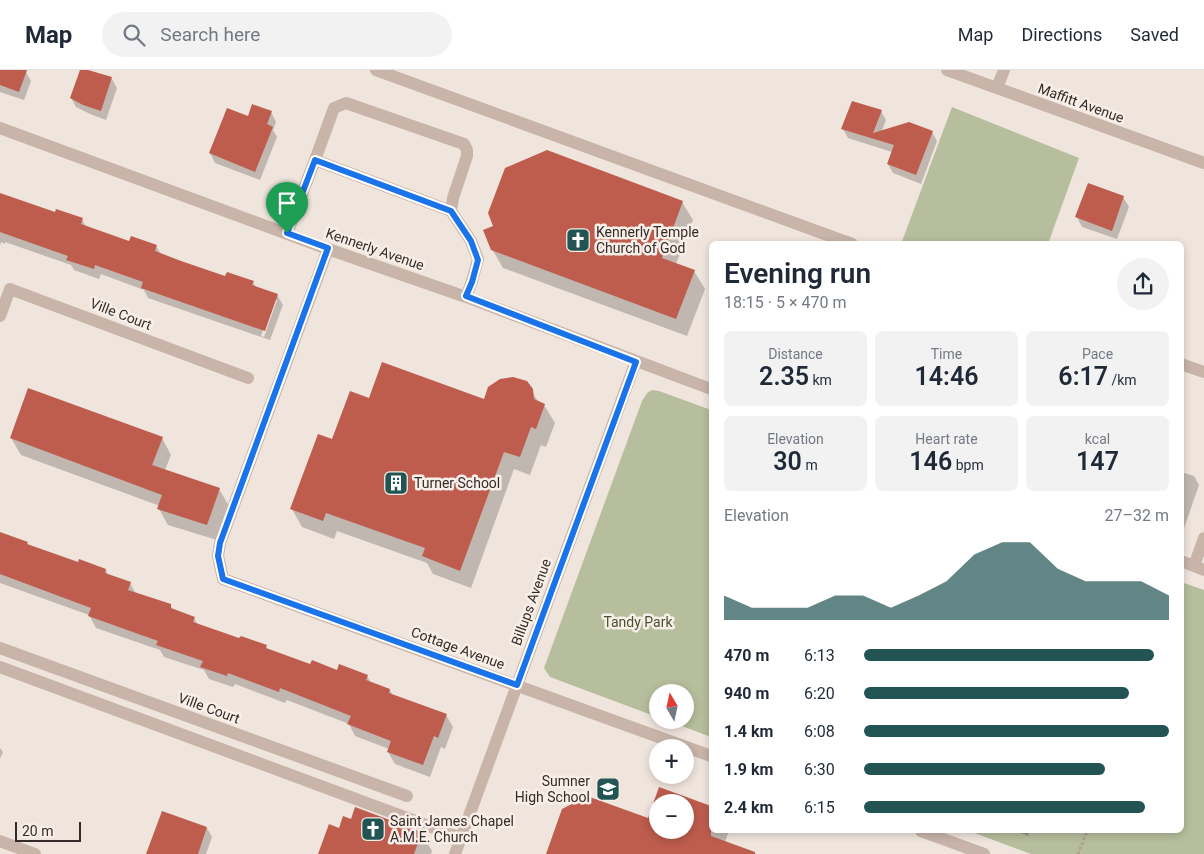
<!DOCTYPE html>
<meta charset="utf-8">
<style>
body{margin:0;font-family:Roboto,sans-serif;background:#f2f2f3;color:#1f2937;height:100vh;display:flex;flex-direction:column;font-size:19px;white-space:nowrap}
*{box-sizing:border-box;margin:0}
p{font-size:16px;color:#747a83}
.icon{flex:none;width:28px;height:28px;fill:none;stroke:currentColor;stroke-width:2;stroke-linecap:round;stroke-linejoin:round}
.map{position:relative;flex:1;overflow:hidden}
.side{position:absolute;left:709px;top:171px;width:475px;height:592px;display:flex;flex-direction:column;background:#fff;border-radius:8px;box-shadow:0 2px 8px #0003}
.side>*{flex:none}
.needle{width:32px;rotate:351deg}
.tools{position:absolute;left:649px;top:614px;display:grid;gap:10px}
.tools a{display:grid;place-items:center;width:45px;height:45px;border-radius:50%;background:#fff;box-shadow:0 2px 8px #0003;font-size:25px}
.scale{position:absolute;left:15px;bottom:12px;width:66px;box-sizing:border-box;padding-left:5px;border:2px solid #352b29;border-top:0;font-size:14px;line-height:18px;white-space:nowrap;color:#352b29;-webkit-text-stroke:4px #f8efe9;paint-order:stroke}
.pin{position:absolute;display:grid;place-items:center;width:42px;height:42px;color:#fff;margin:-51px -21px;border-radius:50% 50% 50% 0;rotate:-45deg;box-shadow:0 0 5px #0007}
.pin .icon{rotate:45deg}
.round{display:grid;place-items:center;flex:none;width:52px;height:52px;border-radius:26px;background:#f2f2f3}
.head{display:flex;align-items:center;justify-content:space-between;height:85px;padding:0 15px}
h1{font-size:28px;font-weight:600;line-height:38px}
.metrics{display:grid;grid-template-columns:repeat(3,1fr);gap:8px;height:85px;padding:5px 15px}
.metrics div{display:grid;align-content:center;border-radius:8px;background:#f2f2f3;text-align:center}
.metrics b{font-size:25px;font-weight:600}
.metrics small{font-size:14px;font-weight:400}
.metrics p{font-size:14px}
.chart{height:140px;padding:10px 15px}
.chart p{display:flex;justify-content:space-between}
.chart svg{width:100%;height:90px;margin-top:5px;fill:#215452;opacity:.7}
ul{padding:0 15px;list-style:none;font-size:16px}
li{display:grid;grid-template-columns:80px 60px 1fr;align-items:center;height:38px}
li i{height:12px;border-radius:6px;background:#215452}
header{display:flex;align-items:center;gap:30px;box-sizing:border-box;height:70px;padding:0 25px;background:#fff;border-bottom:1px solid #e0e1e3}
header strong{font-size:24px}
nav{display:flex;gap:28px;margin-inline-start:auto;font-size:18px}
.search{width:350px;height:45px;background:#f2f2f3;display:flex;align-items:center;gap:12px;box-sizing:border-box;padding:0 18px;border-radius:28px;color:#747a83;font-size:19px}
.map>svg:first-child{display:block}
</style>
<header>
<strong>Map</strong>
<div class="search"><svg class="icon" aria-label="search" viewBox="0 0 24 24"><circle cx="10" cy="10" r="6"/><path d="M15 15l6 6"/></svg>Search here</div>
<nav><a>Map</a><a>Directions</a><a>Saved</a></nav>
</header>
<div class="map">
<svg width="1204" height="784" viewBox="0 0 1204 784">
<rect width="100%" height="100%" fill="#f0e5dd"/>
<!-- green -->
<path fill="#b7be9d" d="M952,37L1079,88L1048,174H901Z
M652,320L659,321L711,340V667L666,650H685V622H658L657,647L550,607L544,598L642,331L647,323Z
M1181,512L1204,520V784H1031L969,761H1181Z"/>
<!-- shadow -->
<path fill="#0003" fill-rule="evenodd" d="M0,0H20L26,2L31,11L24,30L0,22Z
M81,0L112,9L117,18L106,50L90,44L76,37L71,28Z
M881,41L886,50L882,61L932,62L937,71L921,114L893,103L888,94L892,82L848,68L843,59Z
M271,42L276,52L273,60L277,67L260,110L215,93L210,83Z
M0,124L56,143L82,149L86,157L130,172L156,176L161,184L226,208L253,212L256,217L277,225L283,235L270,270L148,228L144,220L101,204L99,209L74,200L71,195L5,172V174L1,172L0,176ZM274,230H277L264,267L261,266Z
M1123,127L1129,137L1117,169L1082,157L1077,147Z
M682,132L693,150L676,194L694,201L705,219L687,266L503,198L492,179L495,156Z
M531,320L539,333L544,335L555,353L546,377L541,375L530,405L514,399L471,518L433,504L427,493L337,461L334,469L302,457L292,439L333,370L370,330L485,331Z
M11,368H162L171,385L165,400L219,419L229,436L217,470L168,455L159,439L160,436L21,385Z
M1181,402L1194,406L1199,415L1181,467Z
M0,467L27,473L29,476L78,494L106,500L108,505L130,513L136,524L170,535L173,540L194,548L198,555L240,570L266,576L268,580L311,595L367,606L371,613L390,620L393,626L446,645L453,657L445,679L441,677L430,707L395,694L388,682L389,679L355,666L349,654L287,630L285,633L235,614L233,617L209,609L204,600L164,587L160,580L96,558L89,545L0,513Z
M0,678L3,682L0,689Z
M660,718L711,737V761H729L725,772L757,784H548L648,750ZM658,732H685V760H658Z
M352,750L421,763L432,781L431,784H319L340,759Z
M207,758L212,767L206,784H147Z
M1016,761H1029L1028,766Z"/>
<!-- building -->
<path fill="#be5c4d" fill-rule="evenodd" d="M0,0H27L19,22L0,15Z
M80,0H88L112,7L101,41L83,35L70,28Z
M852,31L882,40L873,63L909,52L933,61L916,105L887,94L894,75L841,59Z
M252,34L272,41L267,54L273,57L255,102L209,83L227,38L248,46Z
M547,80L683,131L662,188L695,200L676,249L491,180L483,160L493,156L488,143L505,98Z
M1088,113L1124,126L1112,161L1075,147Z
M0,123L55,142L56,139L83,148L81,154L129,171L131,166L157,175L155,181L181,191L225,206L227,202L254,211L252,215L278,224L265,261L141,218L143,212L95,195L94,199L66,190L68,186L0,162Z
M382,292L484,329L488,317L500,309L513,307L527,311L533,319L534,329L545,334L536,359L531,357L520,387L504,382L460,501L422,486L425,478L326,443L323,451L290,439L318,364L332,369L350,321L369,328Z
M28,318L163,367L152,395L220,418L207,455L157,439L162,425L10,368Z
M0,462L28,472L27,474L78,492L79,489L106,499L105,503L131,512L128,520L171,534V538L195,547L193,552L239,568L241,566L267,575L266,578L310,594L312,590L337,600L339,594L368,605L366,610L390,619L389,623L447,644L438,668L434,666L423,695L387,682L391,671L347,654L351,646L280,618L279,622L228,603L227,606L200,597L203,591L156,575L158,571L88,546L91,538L0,504Z
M659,717L711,736V766L755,782V784H546L562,739L587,726L648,748ZM658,732H685V760H658Z
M355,737L422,762L414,784H318L329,754L339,758L343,746L351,749Z
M162,741L207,757L198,784H146Z"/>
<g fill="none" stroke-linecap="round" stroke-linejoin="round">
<!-- path -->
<path stroke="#b39e93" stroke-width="3" stroke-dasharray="2.5 2.5" stroke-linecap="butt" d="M1078,784L1087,761"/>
<!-- minor -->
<path stroke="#c8b4a9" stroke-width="12" d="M376,0L852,174
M947,0L1204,93
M997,18L1004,0
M0,58L328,179L466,227L711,319
M315,90L334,38L346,33L464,74L467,80V86L453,128L451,141
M287,163L315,90L451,141L471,171L478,189L472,211L466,227
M328,179L220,473L218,486L223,509L711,686
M0,246L10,219L248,308
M1181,294L1204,302
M1181,491L1204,500
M1194,496L1204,468
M0,578L407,726
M0,597L461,768
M921,761L984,784
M0,771L35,784
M455,784L636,291"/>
</g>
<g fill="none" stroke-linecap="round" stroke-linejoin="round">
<!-- route casing -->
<g stroke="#fff" stroke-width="10">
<path id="route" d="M315,90L451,141L471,171L478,190L472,212L466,226L636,292L517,615L223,509L218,486L220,473L328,178L287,163Z"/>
</g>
<!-- route -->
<use href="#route" stroke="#1a73e8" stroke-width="6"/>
</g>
<!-- icons -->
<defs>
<g id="church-square" transform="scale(1.25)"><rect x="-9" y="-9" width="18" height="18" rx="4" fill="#215452" stroke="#f8efe9"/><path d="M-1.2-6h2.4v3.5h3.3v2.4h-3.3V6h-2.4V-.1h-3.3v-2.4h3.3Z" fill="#fff"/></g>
<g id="building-square" transform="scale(1.25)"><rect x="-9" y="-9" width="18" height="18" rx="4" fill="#215452" stroke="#f8efe9"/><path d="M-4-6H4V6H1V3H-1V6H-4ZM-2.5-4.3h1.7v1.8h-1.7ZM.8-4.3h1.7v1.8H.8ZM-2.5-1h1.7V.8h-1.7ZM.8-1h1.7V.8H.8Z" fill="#fff"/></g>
<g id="school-square" transform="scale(1.25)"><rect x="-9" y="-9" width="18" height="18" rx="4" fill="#215452" stroke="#f8efe9"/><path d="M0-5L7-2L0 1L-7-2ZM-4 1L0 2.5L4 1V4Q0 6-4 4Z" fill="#fff"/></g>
</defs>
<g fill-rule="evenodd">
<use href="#church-square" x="578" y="170"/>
<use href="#building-square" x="396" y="413"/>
<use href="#school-square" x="608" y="719"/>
<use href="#church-square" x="373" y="759"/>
</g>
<g text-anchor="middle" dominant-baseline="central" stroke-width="5" stroke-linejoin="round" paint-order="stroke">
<!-- street labels -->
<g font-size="14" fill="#352b29" stroke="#f8efe9">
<text transform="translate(1081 33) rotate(20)">Maffitt Avenue</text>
<text transform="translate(375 179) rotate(19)">Kennerly Avenue</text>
<text transform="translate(121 244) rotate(21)">Ville Court</text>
<text transform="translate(531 532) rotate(-70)">Billups Avenue</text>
<text transform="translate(458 578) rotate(20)">Cottage Avenue</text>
<text transform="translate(209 638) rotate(20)">Ville Court</text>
</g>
<!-- poi labels -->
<g font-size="14" fill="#352b29" stroke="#f8efe9" text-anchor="start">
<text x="596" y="162">Kennerly Temple<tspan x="596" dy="16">Church of God</tspan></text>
<text x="414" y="413">Turner School</text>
<text x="590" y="711" text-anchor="end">Sumner<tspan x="590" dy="16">High School</tspan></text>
<text x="390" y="751">Saint James Chapel<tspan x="390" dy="16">A.M.E. Church</tspan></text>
</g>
<!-- park labels -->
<g font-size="14" fill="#49522e" stroke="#f8efe9">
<text x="638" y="552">Tandy Park</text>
</g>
</g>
</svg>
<div class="tools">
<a><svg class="needle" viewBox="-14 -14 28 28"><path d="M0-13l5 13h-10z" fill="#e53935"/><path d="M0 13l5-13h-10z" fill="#747a83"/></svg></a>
<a>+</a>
<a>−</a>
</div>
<div class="scale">20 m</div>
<div class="pin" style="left:287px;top:163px;background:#1e9e55"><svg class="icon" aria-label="arrive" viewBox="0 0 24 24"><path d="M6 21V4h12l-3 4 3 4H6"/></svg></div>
<section class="side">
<div class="head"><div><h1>Evening run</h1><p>18:15 · 5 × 470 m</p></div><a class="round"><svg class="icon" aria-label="share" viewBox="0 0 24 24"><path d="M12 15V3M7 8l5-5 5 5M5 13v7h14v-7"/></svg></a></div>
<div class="metrics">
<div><p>Distance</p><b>2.35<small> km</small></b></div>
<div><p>Time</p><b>14:46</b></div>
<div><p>Pace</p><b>6:17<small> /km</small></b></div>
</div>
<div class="metrics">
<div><p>Elevation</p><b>30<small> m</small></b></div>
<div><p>Heart rate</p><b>146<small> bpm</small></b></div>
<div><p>kcal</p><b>147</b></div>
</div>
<div class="chart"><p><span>Elevation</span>27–32 m</p>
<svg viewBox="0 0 160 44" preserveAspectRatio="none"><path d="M0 44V32L10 38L20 38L30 38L40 32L50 32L60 38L70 32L80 25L90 12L100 6L110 6L120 19L130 25L140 25L150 25L160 32V44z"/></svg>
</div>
<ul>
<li><b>470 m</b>6:13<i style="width:95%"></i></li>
<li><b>940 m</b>6:20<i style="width:87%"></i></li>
<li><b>1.4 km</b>6:08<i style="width:100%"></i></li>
<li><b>1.9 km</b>6:30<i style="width:79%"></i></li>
<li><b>2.4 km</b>6:15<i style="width:92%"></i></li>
</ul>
</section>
</div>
